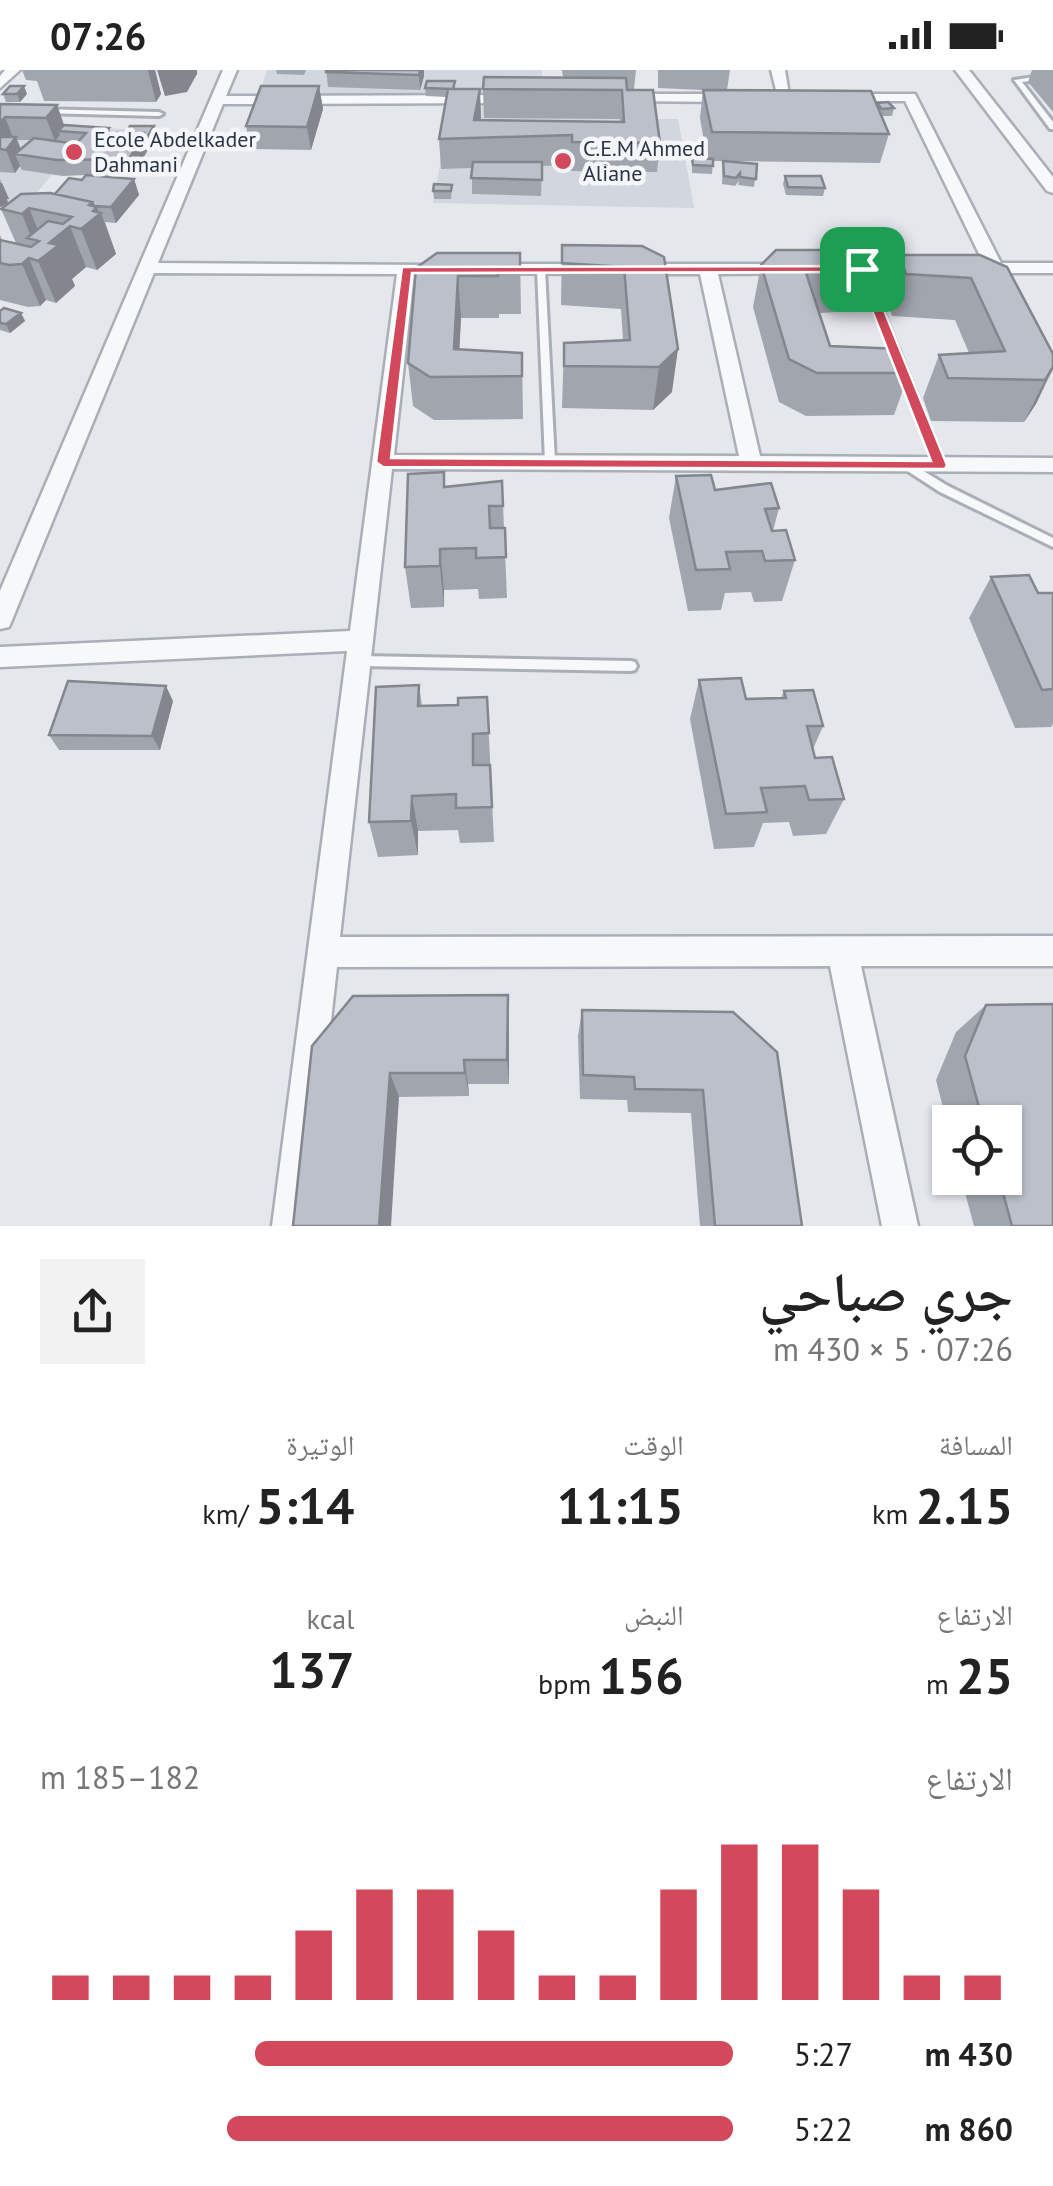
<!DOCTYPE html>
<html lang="ar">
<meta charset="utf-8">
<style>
body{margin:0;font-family:"PT Sans","Noto Naskh Arabic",sans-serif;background:#f2f2f2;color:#222;direction:rtl;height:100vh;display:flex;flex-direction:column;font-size:38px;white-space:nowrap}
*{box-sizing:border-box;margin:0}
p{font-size:32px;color:#767676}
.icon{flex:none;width:55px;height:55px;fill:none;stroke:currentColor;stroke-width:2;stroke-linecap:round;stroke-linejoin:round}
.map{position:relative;height:1156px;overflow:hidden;direction:ltr}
.drawer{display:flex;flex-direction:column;background:#fff;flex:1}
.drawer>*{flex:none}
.controls{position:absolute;left:932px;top:1035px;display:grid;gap:20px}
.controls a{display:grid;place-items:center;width:90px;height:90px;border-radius:0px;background:#fff;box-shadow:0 2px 8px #0004;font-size:50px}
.pin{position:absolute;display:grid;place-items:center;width:85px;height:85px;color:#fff;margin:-42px;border-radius:20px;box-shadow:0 5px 15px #0006}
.round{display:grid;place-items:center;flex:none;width:105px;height:105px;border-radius:0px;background:#f2f2f2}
.summary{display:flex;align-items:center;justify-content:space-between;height:170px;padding:0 40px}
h1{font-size:55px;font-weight:600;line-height:75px}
.stats{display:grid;grid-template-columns:repeat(3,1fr);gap:15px;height:170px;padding:10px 40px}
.stats div{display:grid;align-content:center}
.stats b{font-size:50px;font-weight:600}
.stats small{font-size:28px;font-weight:400}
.stats p{font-size:28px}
.chart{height:280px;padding:20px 40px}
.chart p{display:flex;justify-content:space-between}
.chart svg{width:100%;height:180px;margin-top:10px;stroke:#d1495b;stroke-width:6}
ul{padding:0 40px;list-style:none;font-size:32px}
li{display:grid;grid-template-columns:160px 120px 1fr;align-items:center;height:75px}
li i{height:25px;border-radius:12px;background:#d1495b}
.status{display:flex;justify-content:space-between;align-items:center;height:70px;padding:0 50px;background:#fff;direction:ltr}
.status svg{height:28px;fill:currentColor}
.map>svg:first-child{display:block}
</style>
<div class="status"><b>07:26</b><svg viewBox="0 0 49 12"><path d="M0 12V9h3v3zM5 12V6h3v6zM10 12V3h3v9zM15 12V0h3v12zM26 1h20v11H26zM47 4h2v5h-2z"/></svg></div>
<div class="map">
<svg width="1053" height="1156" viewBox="0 0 1053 1156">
<rect width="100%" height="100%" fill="#e4e7ec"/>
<!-- built -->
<path fill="#d2d6de" d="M267,0H542V25L259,24Z
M451,34L626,49H678L694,138L433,133Z
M0,56L161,60L134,105L53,103L28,134L0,137Z"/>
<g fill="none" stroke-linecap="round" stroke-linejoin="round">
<!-- lane casing -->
<g stroke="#a9aeb7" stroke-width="6">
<path id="lane" d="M1053,4V8L1022,12L1053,52V59H1050L1014,10Z
M38,39L159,42L163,44L159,46L41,43L37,41Z
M541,196L545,199L555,392L550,396L545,392L537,199Z
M859,197L866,199L945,395L944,398H936L935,395L858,199Z
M907,391L948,416L1053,468V477L940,422L903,398L902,395L903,392Z
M361,586L631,591L635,592L637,596L635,600L631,601L361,596L357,595L355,591L357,587Z"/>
</g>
<!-- street casing -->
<g stroke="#a9aeb7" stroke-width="5">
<path id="street" d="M5,0H20L0,18V6Z
M223,0H237L226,26L518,25L525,29L518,33L223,34L158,193L429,195V203L414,204L394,385L739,386L700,204H633L624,199L633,194H793L802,199L799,203L718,204L760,386L1053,388V402L392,399L340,867L1053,866V896H861L918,1156H882L830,896L337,897L308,1156H272L347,581L0,597V577L350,561L397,204L154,203L12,550L9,557L0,559V521Z
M771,0H785L790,31L778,28Z
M955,0H969L1053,107V123L1047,121Z
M623,24H733L740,28L733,32L618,31V25Z
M843,24H915L1001,193H1053V203H972V195L984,194L905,31H838V25Z
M488,194H593L602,199L593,204L482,203L479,199Z
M833,194H928L937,199L928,204L827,203L824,199Z"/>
</g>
<!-- lane -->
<use href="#lane" fill="#f7f8fa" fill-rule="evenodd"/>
<!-- street -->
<use href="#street" fill="#f7f8fa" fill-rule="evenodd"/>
</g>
<!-- wall -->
<path fill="#a1a5ae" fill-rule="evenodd" d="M22,0H155L161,24L156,32L44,31L37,11L26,10Z
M276,0H306L304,5L277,4Z
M326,0H424V6L420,20L328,17Z
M562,0H636L634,19H627L660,73L657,102L571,101V95L542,96L541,126L472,124V98L441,99L439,69L446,27L426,26L425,18L455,11V19L480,50L620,52V49L484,48L483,19L563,7Z
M658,0H730L727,20L876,35L877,33L894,38L892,46H881L889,64L880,93L726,91L757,94L754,117L738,115L739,111L735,116L722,114L723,91H713L712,104L692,103V88H707L700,48L703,20L658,18Z
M1032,0H1053V42L1028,12Z
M319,16L323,39L311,80L251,79L246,56Z
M3,24H27L20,32H6Z
M0,34L57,35L64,55L112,68L126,63L154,56L156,64L134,105H92L134,109L139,125L116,153L105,152L116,184L97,200L86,197L72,209L75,216L56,233L46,230L40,236L28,237L0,230V165L2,170L16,173L1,139L8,134L0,137V109L9,129H7L8,133L55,124L82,110L85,105L63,106L22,100L20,96L15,103L0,102ZM17,70H32L21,79Z
M785,106L825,118L823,126L786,125L783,114Z
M452,115L451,129H434L433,121Z
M562,175L642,176L672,322L653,340L562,338L564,273L623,270L621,239L561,235Z
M520,183L521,244H499V248H461L459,280L522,283L523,349L434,350L413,336L408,293L416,198Z
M899,185H980L1053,299L1036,334L1024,352L931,351L923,328L939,285L969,283L955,250L892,246L886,226Z
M761,195L867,199L855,241L820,243L830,276L909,303L894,345L806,346L779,332L753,237Z
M0,241L21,243L25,251L10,263L0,260Z
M676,406L715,420L779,438L773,461L795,490L782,531L754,532L751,522L725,523L721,540L688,541L669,448Z
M502,411L507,528L479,529L478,519L444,520V537L411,538L405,497L445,417Z
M991,507L1038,523H1053V654L1051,657L1015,658L969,548Z
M699,610L746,629L781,628L784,621L823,656L813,679L815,688L844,729L826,764L793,766L789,752L763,753L754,777L714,779L690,649Z
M419,615L422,636L458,635L487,627L494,772L460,773L458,760L418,761V785L378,787L369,752Z
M173,631L160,680H59L49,665Z
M986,935L1053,1156H974L961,1108H1005V1052H950V1065L936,1010L956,962Z
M582,940L733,942L802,1156H700L691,1043L628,1042L627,1030L580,1029L578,966Z
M509,952V1014H468L469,1026L399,1027L312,976Z"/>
<!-- shaded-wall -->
<path fill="#83868d" d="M148,0H155L161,24L156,32Z
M157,0H197V4L187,22L165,26Z
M420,0H424V6L420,20L419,5Z
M24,16L27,24L20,32L17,24Z
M319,16L323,39L311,80L307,57Z
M480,19L481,48L477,68L474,50Z
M57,35L65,58L58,61L60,65L55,71L46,48Z
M5,47L14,70L16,67L23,85L15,84L20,96L15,103L6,80L0,79V53Z
M154,56L156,64L149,77L146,69Z
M109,58L113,74L100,90L95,74Z
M144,63L148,79L134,105L129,89Z
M134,109L139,125L116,153L111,137Z
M0,113H2L9,129H7L8,134L0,137Z
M92,132L97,137L99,144L101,143L116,184L97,200L81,159L89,135Z
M29,138L46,179L39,171L32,169L22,144Z
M70,156L86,197L72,209L75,216L56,233L38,191L49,173Z
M29,188L46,230L40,236L22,194Z
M458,206L461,248L458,307L454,279Z
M21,243L25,251L10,263L6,254Z
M678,279L672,322L653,340L659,297Z
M1053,297L1036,334L1024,352L1045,310Z
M440,479L444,520V537L440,496Z
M166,616L173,631L160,680L152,666Z
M412,726L418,761V785L411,751Z
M508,925L509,952V1014L507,990Z
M464,990L468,1014L469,1026L465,1003Z
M390,1003L399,1027L391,1156H379Z"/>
<!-- building -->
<path fill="#bbc0ca" stroke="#83868d" stroke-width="2.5" d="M326,0H420L419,5L326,2Z
M484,7L626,8L627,20H653L660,73L572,72V65L439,69L448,19H480L474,50L624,52L622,20L483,19Z
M427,11H455L453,19L425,18Z
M10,16H24L17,24H3Z
M261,16H319L307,57L246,56Z
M703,20L871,21L889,64L712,62Z
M888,32L894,38L882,39L877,33Z
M0,34L57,35L46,48L5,47L0,53Z
M64,55L109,58L95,74H109L116,63H144L129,89L57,90L15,84L34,68L76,74L86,63L58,61Z
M130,56H154L146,69L144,63H126Z
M0,67H16L6,80L0,79Z
M692,88L713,89V96L693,95Z
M723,91L757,94L756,109L740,107V103L736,108L724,106Z
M473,92H542V110L471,108Z
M86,105L134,109L111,137L94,136L92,132L55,124L69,108L82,110Z
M785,106H821L825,118L788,117Z
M434,114L452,115L451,121H433Z
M50,123L92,132L89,135L97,137L93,141L101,143L81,159L70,156L49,173L59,175L38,191L29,188L22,194L9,195L0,193V170L31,177L39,171L27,168L48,151L63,154L72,147L29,138L22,144L1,139L21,124Z
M562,175L642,176L664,187L678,279L659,297L564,296V273L630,270L624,197L562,193Z
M776,180H859L867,199L806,203L830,276L900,279L909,303H817L789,289L761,195Z
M437,183H520V202H498V206H458L454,279L522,283V306L430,307L408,293L416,198Z
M899,185H980L1007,197L1053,284V297L1045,310L948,308L939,285L1005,281L971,208L906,204Z
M4,238L21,243L6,254L0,253V241Z
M444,402V417L502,411L503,436H489L490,458H505L506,487L476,488V478L440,479V496L405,497L408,404Z
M711,405L715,420L771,413L779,438L765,439L772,461L786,460L795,490L765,491L762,481L726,482L730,499L696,500L676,406Z
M1029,505L1038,523H1053V619L1042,620L991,507Z
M741,608L746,629L786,628L784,621L813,620L823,656H807L815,688L832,687L844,729L809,730L805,716L761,718L767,742L726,744L699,610Z
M68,611L166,616L152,666L49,665Z
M419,615L418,636L458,635V628L487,627L489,663L473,664V695H490L492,737L456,738V724L412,726L411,751L369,752L376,617Z
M508,925L507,990H464L465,1003H390L379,1156H293L312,976L353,926Z
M1053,934V1156H1012L999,1108H1005V1052H983L965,986L986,935Z
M582,940L733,942L777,982L802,1156H715L703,1020L635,1019L634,1007L583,1005Z"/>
<!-- route -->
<path fill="#d1495b" stroke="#fff" stroke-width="2.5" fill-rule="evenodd" d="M866,196L947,395L945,399L383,397L376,392L402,197ZM857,202L931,391L391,388L412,203Z"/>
<!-- markers -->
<g fill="#d1495b" stroke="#f4f6f9" stroke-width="4">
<circle cx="74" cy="82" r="10"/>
<circle cx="563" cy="91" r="10"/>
</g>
<g text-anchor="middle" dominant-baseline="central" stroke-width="9" stroke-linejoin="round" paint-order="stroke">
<!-- far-poi labels -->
<g font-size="22" fill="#2b3445" stroke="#f4f6f9" text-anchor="start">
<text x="94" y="69">Ecole Abdelkader<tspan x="94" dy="25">Dahmani</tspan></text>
<text x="583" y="78">C.E.M Ahmed<tspan x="583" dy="25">Aliane</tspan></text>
</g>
</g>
</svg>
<div class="controls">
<a><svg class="icon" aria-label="locate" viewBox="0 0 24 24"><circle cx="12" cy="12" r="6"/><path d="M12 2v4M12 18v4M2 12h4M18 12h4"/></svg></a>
</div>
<div class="pin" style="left:862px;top:199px;background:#1e9e55"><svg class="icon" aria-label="arrive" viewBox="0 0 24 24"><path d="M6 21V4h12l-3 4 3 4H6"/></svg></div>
</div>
<section class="drawer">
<div class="summary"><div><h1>جري صباحي</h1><p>07:26 · 5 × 430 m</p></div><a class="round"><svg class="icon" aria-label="share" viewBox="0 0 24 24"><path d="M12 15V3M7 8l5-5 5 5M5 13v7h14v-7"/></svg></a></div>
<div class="stats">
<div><p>المسافة</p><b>2.15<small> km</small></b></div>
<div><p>الوقت</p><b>11:15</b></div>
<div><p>الوتيرة</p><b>5:14<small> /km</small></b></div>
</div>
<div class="stats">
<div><p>الارتفاع</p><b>25<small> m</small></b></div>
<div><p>النبض</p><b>156<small> bpm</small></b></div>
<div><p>kcal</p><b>137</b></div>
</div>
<div class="chart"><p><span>الارتفاع</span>182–185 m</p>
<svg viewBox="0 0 160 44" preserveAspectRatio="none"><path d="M5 44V38M15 44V38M25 44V38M35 44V38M45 44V27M55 44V17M65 44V17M75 44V27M85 44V38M95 44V38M105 44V17M115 44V6M125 44V6M135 44V17M145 44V38M155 44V38"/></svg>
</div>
<ul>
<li><b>430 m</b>5:27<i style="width:69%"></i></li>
<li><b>860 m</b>5:22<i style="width:73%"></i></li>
</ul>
</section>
